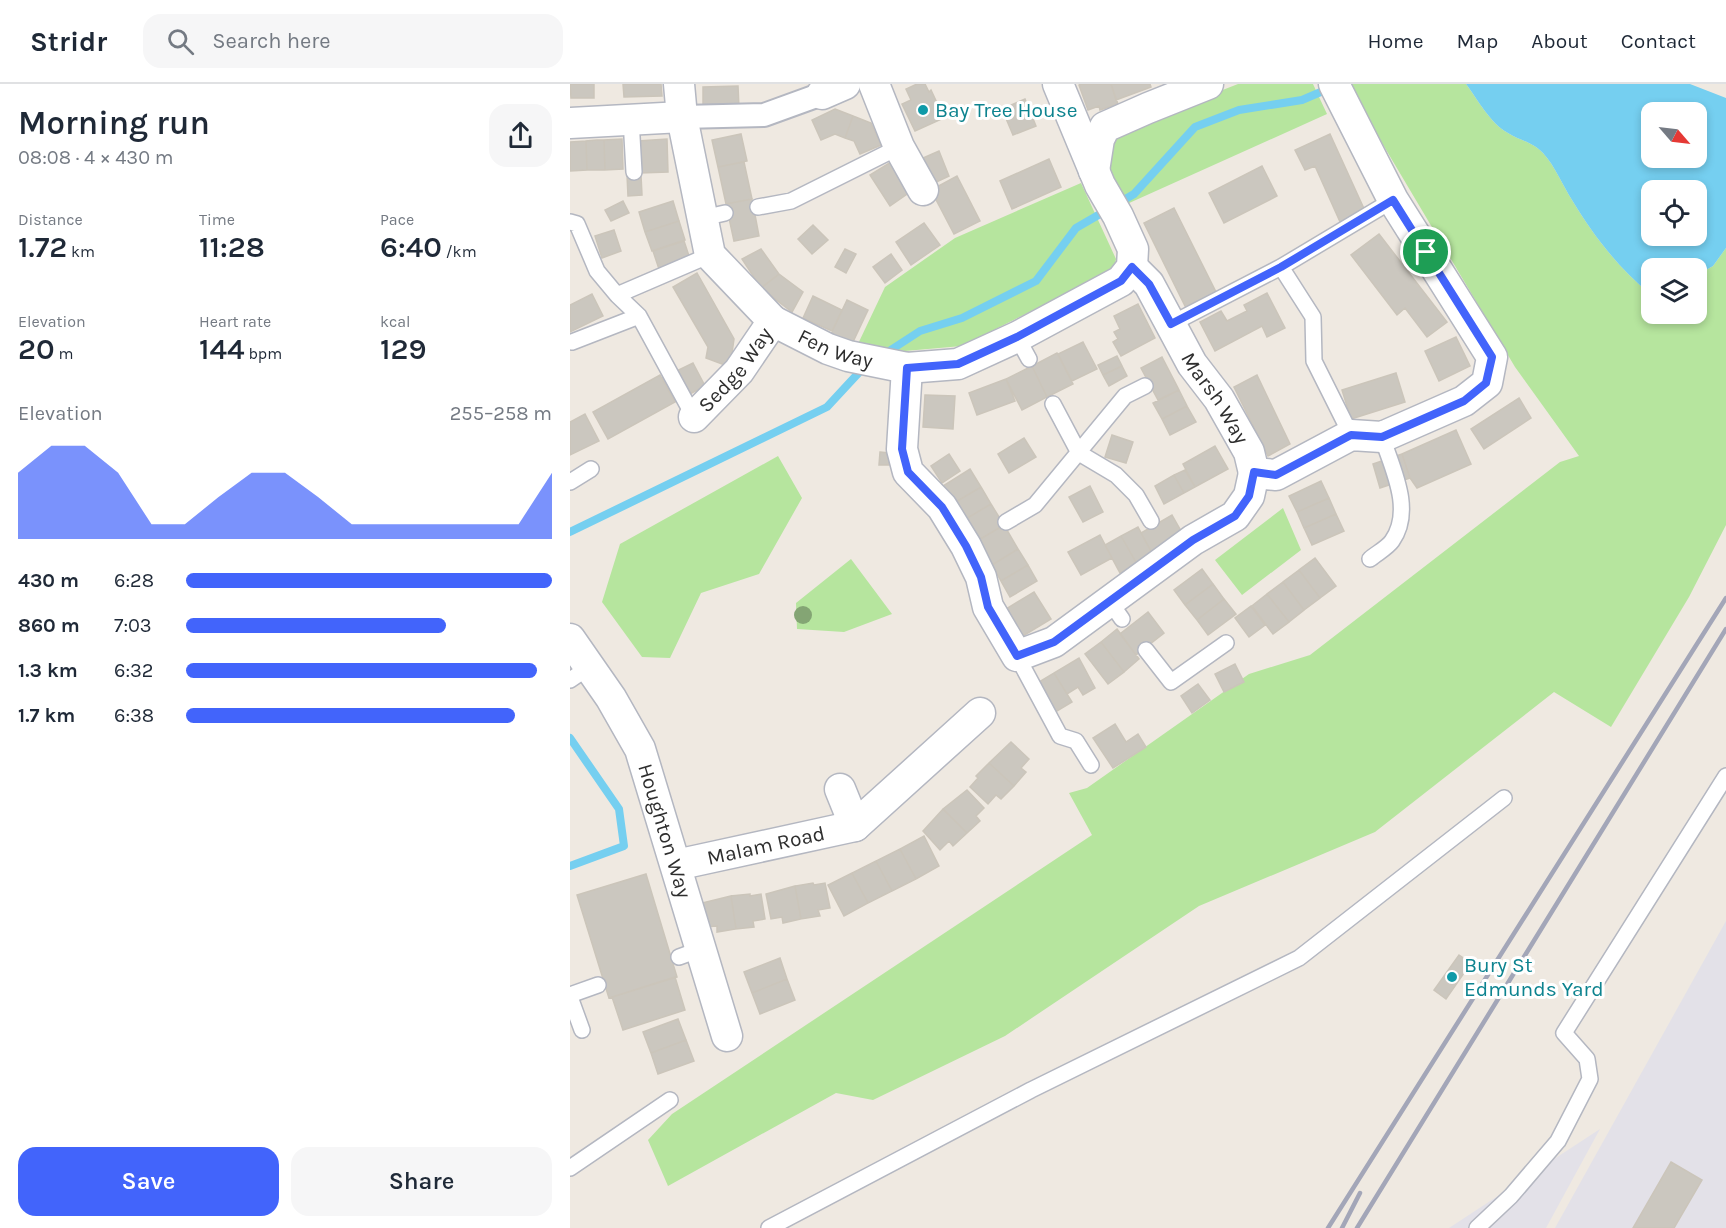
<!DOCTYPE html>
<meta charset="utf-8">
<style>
body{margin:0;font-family:Karla,sans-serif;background:#f6f6f7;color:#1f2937;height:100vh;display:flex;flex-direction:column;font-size:22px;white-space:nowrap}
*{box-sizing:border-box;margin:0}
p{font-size:20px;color:#747a83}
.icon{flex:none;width:33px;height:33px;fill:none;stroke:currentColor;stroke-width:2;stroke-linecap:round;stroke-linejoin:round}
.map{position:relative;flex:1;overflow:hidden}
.panel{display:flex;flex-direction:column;background:#fff;width:570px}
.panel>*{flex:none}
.needle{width:39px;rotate:118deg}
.tools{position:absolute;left:1071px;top:18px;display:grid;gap:12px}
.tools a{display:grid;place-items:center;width:66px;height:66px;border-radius:12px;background:#fff;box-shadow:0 3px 9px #0003;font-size:30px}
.pin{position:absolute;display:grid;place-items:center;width:51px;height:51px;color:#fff;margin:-26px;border:3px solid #fff;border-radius:50%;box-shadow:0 2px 6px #0007}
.round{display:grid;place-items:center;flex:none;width:63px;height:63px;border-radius:18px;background:#f6f6f7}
.headline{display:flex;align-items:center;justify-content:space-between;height:102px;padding:0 18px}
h1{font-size:33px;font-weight:600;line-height:45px}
.metrics{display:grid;grid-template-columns:repeat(3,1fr);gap:9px;height:102px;padding:6px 18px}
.metrics div{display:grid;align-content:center}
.metrics b{font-size:30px;font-weight:600}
.metrics small{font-size:16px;font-weight:400}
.metrics p{font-size:16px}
.chart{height:168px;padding:12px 18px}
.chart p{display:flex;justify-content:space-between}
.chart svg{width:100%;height:108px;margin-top:6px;fill:#4264fb;opacity:.7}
.button{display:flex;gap:12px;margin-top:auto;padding:12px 18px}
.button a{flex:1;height:69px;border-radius:18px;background:#4264fb;color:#fff;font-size:24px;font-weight:600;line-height:69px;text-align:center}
.button a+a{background:#f6f6f7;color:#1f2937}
ul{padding:0 18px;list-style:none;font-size:20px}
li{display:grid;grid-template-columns:96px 72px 1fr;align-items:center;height:45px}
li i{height:15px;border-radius:8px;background:#4264fb}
header{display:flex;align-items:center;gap:36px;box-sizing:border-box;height:84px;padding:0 30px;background:#fff;border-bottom:2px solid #e0e1e3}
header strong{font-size:28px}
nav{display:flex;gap:33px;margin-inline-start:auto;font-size:21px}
.search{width:420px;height:54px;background:#f6f6f7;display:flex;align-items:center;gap:15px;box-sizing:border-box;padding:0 21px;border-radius:18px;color:#747a83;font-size:22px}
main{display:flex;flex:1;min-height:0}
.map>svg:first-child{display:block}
</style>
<header>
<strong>Stridr</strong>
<div class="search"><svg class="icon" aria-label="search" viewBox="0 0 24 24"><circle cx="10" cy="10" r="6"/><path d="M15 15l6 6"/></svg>Search here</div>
<nav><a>Home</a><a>Map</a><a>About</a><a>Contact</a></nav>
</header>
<main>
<section class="panel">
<div class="headline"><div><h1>Morning run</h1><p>08:08 · 4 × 430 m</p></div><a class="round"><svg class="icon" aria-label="share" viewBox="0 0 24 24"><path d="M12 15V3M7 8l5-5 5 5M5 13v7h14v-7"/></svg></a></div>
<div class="metrics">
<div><p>Distance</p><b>1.72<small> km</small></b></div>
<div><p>Time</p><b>11:28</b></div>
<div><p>Pace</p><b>6:40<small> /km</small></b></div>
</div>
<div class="metrics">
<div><p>Elevation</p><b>20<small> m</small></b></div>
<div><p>Heart rate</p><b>144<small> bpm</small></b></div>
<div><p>kcal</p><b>129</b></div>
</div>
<div class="chart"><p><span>Elevation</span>255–258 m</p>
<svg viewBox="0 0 160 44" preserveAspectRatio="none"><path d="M0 44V17L10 6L20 6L30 17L40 38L50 38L60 27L70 17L80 17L90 27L100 38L110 38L120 38L130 38L140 38L150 38L160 17V44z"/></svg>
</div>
<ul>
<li><b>430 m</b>6:28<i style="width:100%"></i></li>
<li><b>860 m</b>7:03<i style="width:71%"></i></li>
<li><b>1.3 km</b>6:32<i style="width:96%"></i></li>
<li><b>1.7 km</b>6:38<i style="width:90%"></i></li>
</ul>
<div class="button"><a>Save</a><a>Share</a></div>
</section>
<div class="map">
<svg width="1156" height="1144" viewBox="0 0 1156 1144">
<rect width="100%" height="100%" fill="#efe9e1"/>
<!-- industrial -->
<path fill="#e3e1e8" d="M1156,837V1144H985Z
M1030,1045L976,1144H879Z"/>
<!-- green -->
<path fill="#b6e59e" d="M668,0H743L757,30L557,120L532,71L540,50Z
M777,0H896C908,16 920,39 938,49C951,57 962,58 973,69C985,82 993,102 1002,116C1025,154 1048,183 1081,211L1082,230H1126L1127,191L1143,182L1156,164V441L1119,513L1041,643L984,608L805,748L629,822L435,952L303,1016L266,1009L98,1102L78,1056L102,1030L522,751L499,709L517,704L679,590L740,571L990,378L1009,372L945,283Z
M511,99L546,175L544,185L392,262L335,267L287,262L315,203L385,154Z
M208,372L232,414L189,490L131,509L100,574L72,573L32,518L50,460Z
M713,424L731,466L672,511L645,476Z
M281,475L322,530L274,548L227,545L226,519Z"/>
<!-- water -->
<path fill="#75cff0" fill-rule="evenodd" d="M896,0H1120L1156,14V164L1143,182L1127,191L1126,184H1082L1081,211C1048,183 1025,154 1002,116C993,102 985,82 973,69C962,58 951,57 938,49C920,39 908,16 896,0ZM1082,28H1126V74H1082ZM1082,106H1126V152H1082Z"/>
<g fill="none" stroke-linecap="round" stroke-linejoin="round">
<!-- stream -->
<path stroke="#75cff0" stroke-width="8" d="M547,120L564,110L625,43L669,26L732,16L760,4
M313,271L350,247L392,234L466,197L506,144L537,126
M0,448L257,323L295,282
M0,654L49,725L54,762L0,782"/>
</g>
<!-- building -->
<path fill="#cbc7bf" stroke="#cbc5ba" stroke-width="1.5" d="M0,0H24V14H1Z
M53,0H91L92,12L54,13Z
M347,0H355L359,8L361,6L374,34L345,47L332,20L341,16L336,5Z
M511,0H541L548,20L530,26L529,22L518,26L509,1Z
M541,0H580L581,3L546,16Z
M168,2L169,24L133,25V3Z
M455,15L466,42L443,51L432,25Z
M265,25L283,32L275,54L265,50L251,56L242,36Z
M283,32L301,39L311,61L290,70L284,57L275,54Z
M171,50L177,77L148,83L142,56Z
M760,50L796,129L771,140L745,82L735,86L725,66Z
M52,55L53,85L35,86L34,56Z
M97,55L98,88L70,89L68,57Z
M27,56H34L35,86H17L16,57Z
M16,57L17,86L0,87V58Z
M369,67L379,92L362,100L351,75Z
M479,75L491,103L442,125L430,97Z
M174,78L182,115L156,120L148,83Z
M321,78L340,108L320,122L300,91Z
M692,82L707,112L654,139L639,109Z
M57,91H71L72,111L58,112Z
M387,92L410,137L384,150L361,106Z
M182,115L189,152L164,157L156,120Z
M53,117L59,129L41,137L35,126Z
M103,117L109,137L75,148L69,128Z
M604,124L646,208L616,224L574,139Z
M109,137L115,156L82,167L75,148Z
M354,139L370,161L341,181L326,158Z
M243,141L258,156L242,170L228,155Z
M44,146L51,167L32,174L25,152Z
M809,150L877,238L857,253L835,224L827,231L781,171Z
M114,157L120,175L89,185L83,167Z
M191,165L209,190L191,204L172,175Z
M275,165L286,170L276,189L265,183Z
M321,170L332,186L315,199L303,183Z
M127,189L164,255L160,283L136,274L138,263L103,203Z
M209,190L233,208L222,228L191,204Z
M697,209L715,244L697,253L692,242L645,267L630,238L651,227L657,237L677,227L674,221Z
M22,210L33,232L0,248V221Z
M243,212L272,226L262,247L233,234Z
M277,216L298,226L282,260L261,250Z
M568,220L585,254L551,272L543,258L548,255L544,248L550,245L544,232Z
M886,253L900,282L869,297L855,267Z
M513,258L527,285L502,297L488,270Z
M487,269L503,300L477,313L462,282Z
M547,272L552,282L533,291L528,281Z
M592,273L609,306L588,316L571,284Z
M123,279L135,302L105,318L92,294Z
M462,282L477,313L452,326L436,295Z
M552,282L557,292L539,302L533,291Z
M826,289L835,318L781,335L772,306Z
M90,291L105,318L38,355L23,328Z
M687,291L720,360L698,372L664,303Z
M436,295L445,317L407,331L399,309Z
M609,306L617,322L592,335L583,319Z
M355,311L385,312L383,345L353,343Z
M949,314L961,334L914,365L901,345Z
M617,322L626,338L600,351L592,335Z
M15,330L29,357L0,371V338Z
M886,346L901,380L847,404L840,394L832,370Z
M542,351L563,358L556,379L535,373Z
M454,354L466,373L439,389L428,370Z
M645,362L658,385L625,403L613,380Z
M310,368L319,369V381H309Z
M379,370L390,387L372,399L361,382Z
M832,370L840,394L810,404L803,380Z
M400,385L411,403L384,419L373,402Z
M615,386L625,403L614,409L604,391Z
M604,391L614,409L594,420L585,402Z
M751,397L759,414L727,428L719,412Z
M520,402L533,428L513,438L499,413Z
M411,403L421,420L394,436L384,419Z
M759,414L766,430L734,444L727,428Z
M421,420L434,441L407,457L394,436Z
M766,430L774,447L742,461L734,444Z
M602,431L615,454L583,471L571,449Z
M434,441L448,465L422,481L407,457Z
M568,443L583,471L567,480L551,452Z
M530,451L542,474L511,491L498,468Z
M551,452L567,480L550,489L535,461Z
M448,465L458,481L431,497L422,481Z
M745,474L766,502L750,514L729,486Z
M458,481L467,497L440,513L431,497Z
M632,485L643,500L615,521L604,506Z
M729,486L750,514L734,526L713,498Z
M713,498L734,526L719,538L697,510Z
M643,500L654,515L627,536L615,521Z
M464,508L481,535L453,552L436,525Z
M697,510L719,538L703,550L682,522Z
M654,515L666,530L638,551L627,536Z
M681,522L695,541L679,553L665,534Z
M578,528L594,549L566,571L550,550Z
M547,545L569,575L554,588L531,558Z
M531,558L554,588L538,600L515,570Z
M509,574L525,604L513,611L508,603L497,610L484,589Z
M665,580L674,598L654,608L645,590Z
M484,589L502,618L482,630L464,601Z
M628,600L640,616L622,629L611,612Z
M545,640L556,658L568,650L576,663L543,684L523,654Z
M441,658L459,675L451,684L456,688L444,702L419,679Z
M419,679L444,702L431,715L426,711L418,720L400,703L408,694L406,692Z
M397,706L414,724L406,732L410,737L397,749L373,725Z
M373,725L397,749L383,762L379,757L370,766L353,747Z
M354,752L369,782L346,795L330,765Z
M330,765L346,795L322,807L306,777Z
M306,777L322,807L298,819L282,789Z
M282,789L298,819L274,832L258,801Z
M76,790L107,893L39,914L7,811Z
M243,799L244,801L255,799L260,824L248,826L250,832L231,835L225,802Z
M225,802L231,835L213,839L212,833L201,835L196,810Z
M180,810V812L191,810L195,835L183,837L184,843L166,845L161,812Z
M161,812L166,845L147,848V842L135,843L132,819Z
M889,871L901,879L876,915L864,906Z
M210,874L217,895L182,909L174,888Z
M105,893L115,926L53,946L42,913Z
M217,895L225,916L190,930L182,909Z
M108,935L116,956L81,969L73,948Z
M116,956L124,977L88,990L81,969Z
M1101,1078L1132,1096L1104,1144H1063Z"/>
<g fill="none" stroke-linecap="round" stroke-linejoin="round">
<!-- service casing -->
<g stroke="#b4b7c1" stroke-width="18">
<path id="service" d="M61,35L64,88
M188,123L221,117L329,63
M133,134L155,129
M0,138L7,140L27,187L47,211L69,232L124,333
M711,183L743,233L744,277L781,351
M47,211L140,171
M601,240L711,183L823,116
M447,253L459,275
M2,258L69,232
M483,320L509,369L546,391L566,411L581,437
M0,398L21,385
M436,438L465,421L555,312L575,302
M800,475C807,469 817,464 822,457C844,426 822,384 812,353
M540,518L552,535
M576,566L601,598L656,559
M447,572L490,652L506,657L521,681
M0,596L19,583
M109,873L131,865
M0,911L28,901
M0,913L12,946
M0,1084L100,1016
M199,1144L461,1006L729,874L934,714
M907,1144L941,1112L988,1057L1020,995L1017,975L994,949L1156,692"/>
</g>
<!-- pedestrian casing -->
<g stroke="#b4b7c1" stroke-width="26">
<path id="pedestrian" d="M112,33L194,31L252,10"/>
</g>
<!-- minor casing -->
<g stroke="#b4b7c1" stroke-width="33">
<g id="minor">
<path id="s1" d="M109,0L112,33L140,171L203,237L258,265L278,272L337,284L388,280L447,253L551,197L562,183L563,165L548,132L530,101L488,0"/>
<path d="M304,0L329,63L353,106"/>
<path d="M252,10L275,0"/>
<path d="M0,39L112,33"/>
<path d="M524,87L529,55L535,43L578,24L638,0"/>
<path id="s2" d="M562,183L579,200L622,280L649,315L679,368L684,389"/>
<path d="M337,284L332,365L338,388L372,423L396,462L411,493L418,523L447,572L484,558L623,456L665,432L679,412L684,389L706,391L781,351L812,353L894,317L917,299L922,273L823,116L764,0"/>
<path id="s3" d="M124,333L169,287L203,237"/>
<path id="s4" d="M0,555L41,614L70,665L157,952"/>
<path d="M270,705L285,742"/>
<path id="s5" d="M106,781L285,742L410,629"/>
</g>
</g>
<!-- service -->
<use href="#service" stroke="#fff" stroke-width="15"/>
<!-- pedestrian -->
<use href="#pedestrian" stroke="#fff" stroke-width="22"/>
<!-- minor -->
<use href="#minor" stroke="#fff" stroke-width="30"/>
<!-- rail -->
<path stroke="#a3a6b8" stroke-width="4.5" d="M758,1144L1156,514
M772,1144L790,1109
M787,1144L1156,545"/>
</g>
<!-- trees -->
<circle fill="#84a574" cx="233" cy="531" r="9"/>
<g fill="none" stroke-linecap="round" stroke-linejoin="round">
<!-- route casing -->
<g stroke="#fff" stroke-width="12">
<path id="route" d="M823,116L922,273L916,299L894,317L812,353L781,351L706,391L684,388L679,412L665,432L623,456L484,558L447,572L418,523L411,493L396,462L372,423L338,388L332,365L337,284L388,280L447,253L551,197L562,183L579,200L601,240L711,183Z"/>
</g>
<!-- route -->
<use href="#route" stroke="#4264fb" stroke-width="8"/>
</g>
<!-- markers -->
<g fill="#0f9aa8" stroke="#fff" stroke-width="2">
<circle cx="353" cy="26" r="6"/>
<circle cx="882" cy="893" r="6"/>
</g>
<g text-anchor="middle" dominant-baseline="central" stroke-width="6" stroke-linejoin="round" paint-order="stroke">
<!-- culture labels -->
<g font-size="21" fill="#0d838f" stroke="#fff" text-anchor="start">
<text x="365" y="26">Bay Tree House</text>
<text x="894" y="881">Bury St<tspan x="894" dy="24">Edmunds Yard</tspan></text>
</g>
<!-- street labels -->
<g font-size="21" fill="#2e2e2e" stroke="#fff">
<text stroke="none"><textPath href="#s1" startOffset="334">Fen Way</textPath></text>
<text stroke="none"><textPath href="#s3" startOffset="63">Sedge Way</textPath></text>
<text stroke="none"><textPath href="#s2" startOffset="156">Marsh Way</textPath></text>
<text stroke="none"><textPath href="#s4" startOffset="216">Houghton Way</textPath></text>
<text stroke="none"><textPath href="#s5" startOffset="92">Malam Road</textPath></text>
</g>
</g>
</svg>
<div class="tools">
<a><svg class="needle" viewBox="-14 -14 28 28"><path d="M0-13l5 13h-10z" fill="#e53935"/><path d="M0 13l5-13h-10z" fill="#747a83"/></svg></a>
<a><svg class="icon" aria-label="locate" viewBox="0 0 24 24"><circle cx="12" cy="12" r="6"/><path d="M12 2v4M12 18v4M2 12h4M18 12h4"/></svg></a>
<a><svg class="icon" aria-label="layers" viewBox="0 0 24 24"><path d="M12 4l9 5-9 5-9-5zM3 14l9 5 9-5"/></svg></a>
</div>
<div class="pin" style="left:856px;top:168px;background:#1e9e55"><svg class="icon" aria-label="arrive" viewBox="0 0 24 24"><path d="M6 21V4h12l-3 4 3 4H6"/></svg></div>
</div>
</main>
